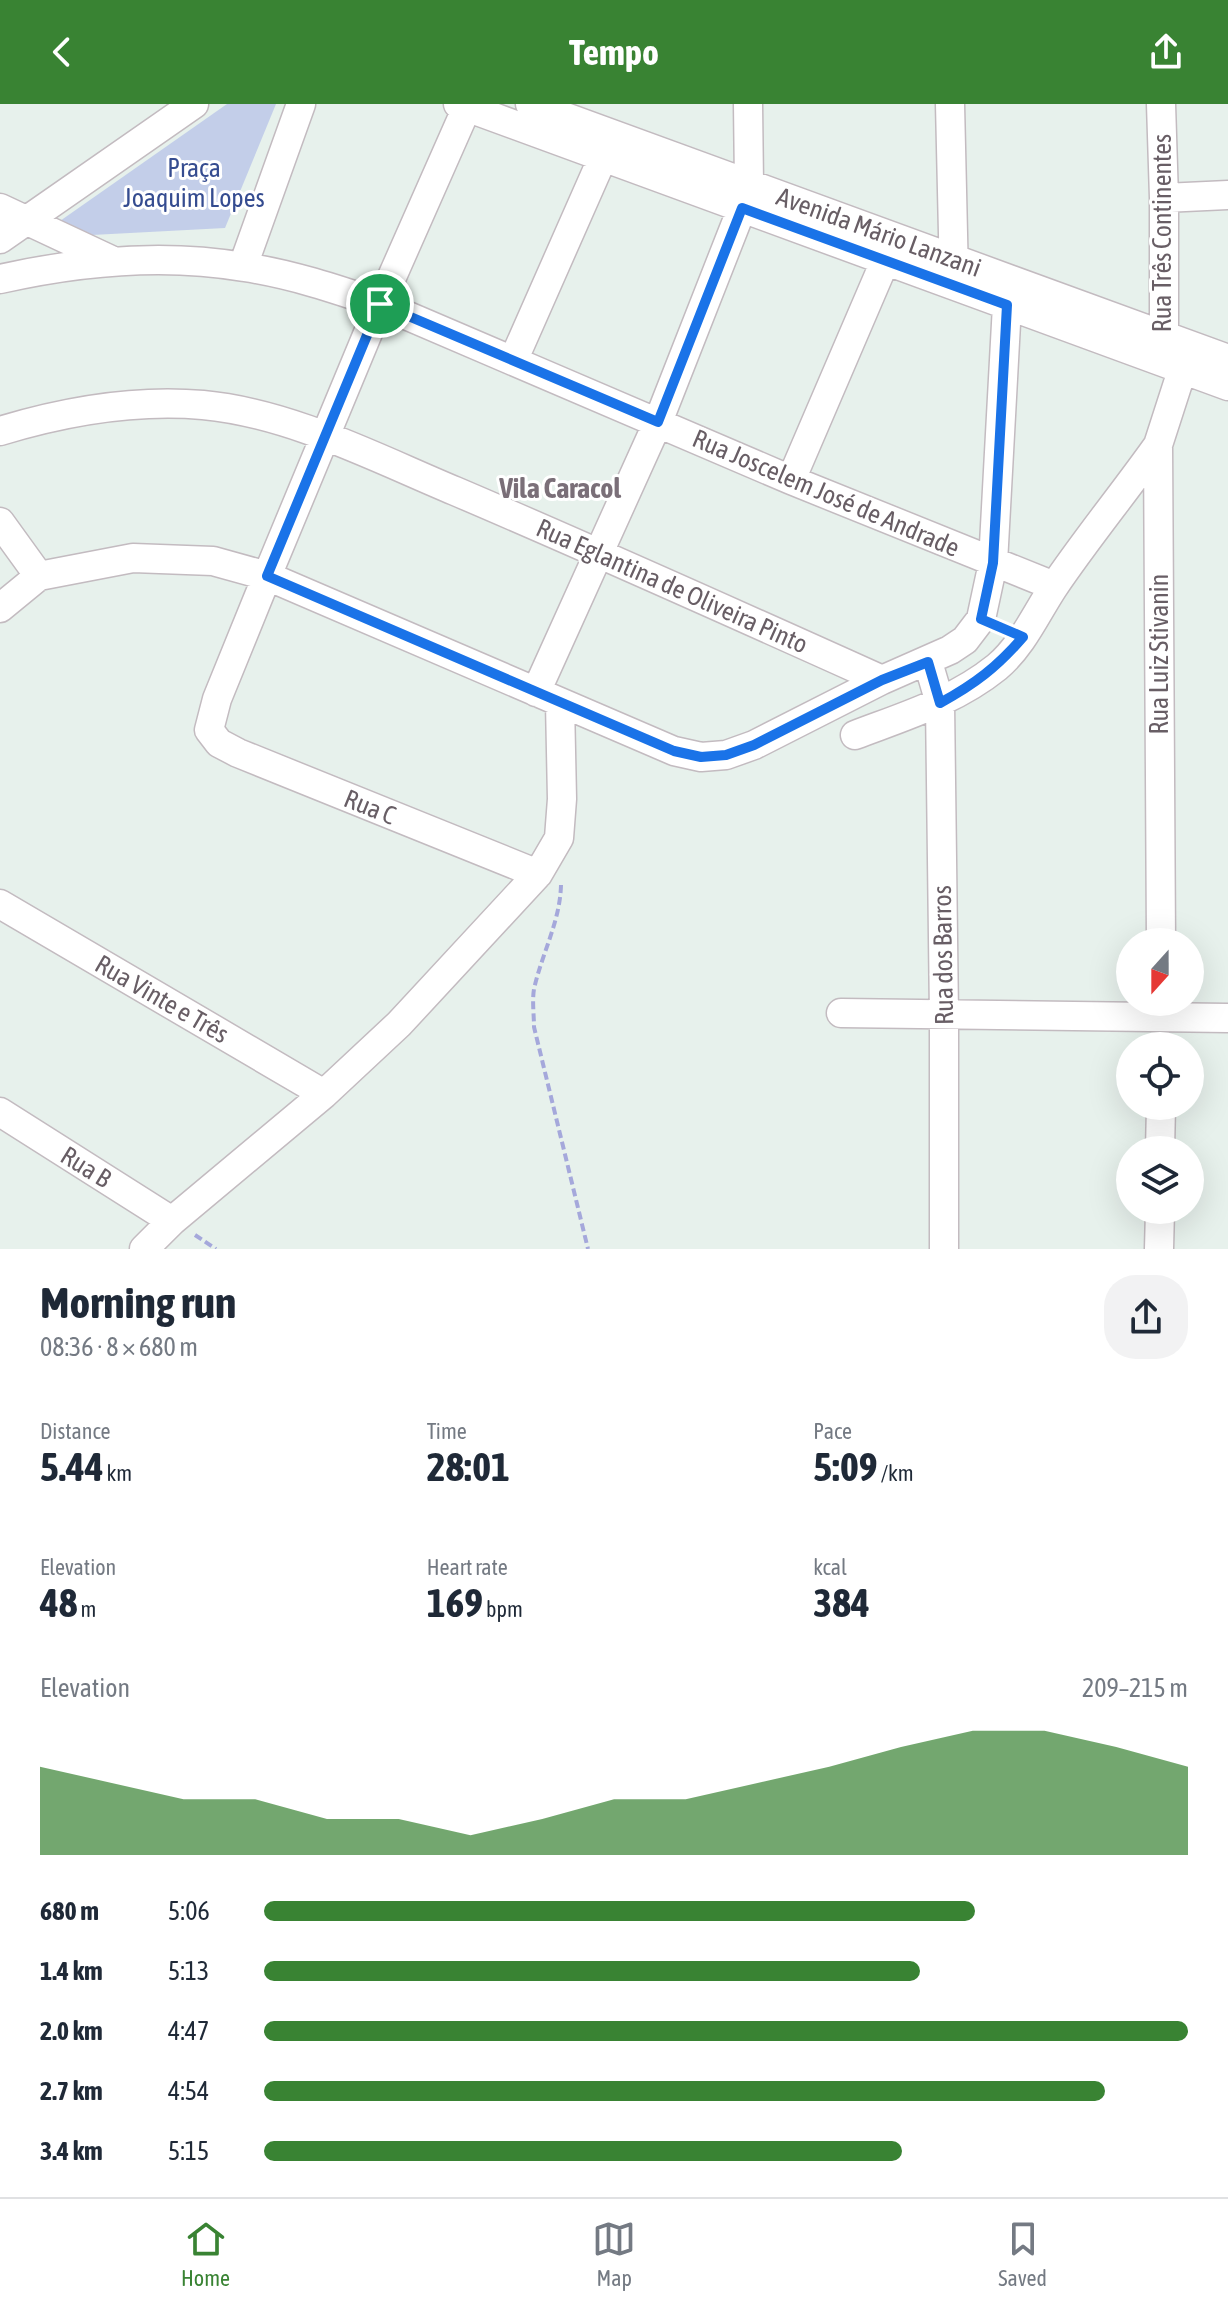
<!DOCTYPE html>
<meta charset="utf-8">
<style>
body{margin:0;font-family:"Asap Condensed",sans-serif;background:#f2f2f3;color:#1f2937;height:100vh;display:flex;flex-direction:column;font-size:30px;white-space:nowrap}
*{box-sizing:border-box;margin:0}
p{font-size:26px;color:#747a83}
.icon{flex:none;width:44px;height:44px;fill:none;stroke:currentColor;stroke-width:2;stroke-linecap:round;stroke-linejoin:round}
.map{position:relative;height:1145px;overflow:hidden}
.details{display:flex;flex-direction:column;background:#fff;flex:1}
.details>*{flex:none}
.needle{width:52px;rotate:201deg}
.controls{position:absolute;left:1116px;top:824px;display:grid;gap:16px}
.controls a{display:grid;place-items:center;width:88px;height:88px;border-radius:50%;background:#fff;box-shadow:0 8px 32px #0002;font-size:40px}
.pin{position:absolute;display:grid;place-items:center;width:68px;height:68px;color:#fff;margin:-34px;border:4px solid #fff;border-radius:50%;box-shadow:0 2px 8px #0007}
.round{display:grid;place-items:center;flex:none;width:84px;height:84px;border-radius:32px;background:#f2f2f3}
.head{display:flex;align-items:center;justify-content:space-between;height:136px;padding:0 40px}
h1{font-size:44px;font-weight:700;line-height:60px}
.stats{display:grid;grid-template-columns:repeat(3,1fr);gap:12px;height:136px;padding:8px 40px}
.stats div{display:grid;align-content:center}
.stats b{font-size:40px;font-weight:700}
.stats small{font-size:22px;font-weight:400}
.stats p{font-size:22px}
.chart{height:224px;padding:16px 40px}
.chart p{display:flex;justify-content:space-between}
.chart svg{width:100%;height:144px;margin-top:8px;fill:#398333;opacity:.7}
ul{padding:0 40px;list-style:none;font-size:26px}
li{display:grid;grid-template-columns:128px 96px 1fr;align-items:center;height:60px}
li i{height:20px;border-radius:10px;background:#398333}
header{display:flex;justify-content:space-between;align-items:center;height:104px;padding:0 40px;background:#398333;color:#fff;font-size:36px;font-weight:700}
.menu{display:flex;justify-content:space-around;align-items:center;height:112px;border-top:2px solid #e0e1e3;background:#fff;font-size:22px;color:#747a83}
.menu a{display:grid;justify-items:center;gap:4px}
.menu .on{color:#398333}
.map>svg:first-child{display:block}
</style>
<header><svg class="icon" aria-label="back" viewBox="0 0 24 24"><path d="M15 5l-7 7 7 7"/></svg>Tempo<svg class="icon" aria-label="share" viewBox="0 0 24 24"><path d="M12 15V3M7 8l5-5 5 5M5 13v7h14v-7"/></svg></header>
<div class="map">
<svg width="1228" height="1145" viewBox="0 0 1228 1145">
<rect width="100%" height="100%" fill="#e7f1ec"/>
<!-- green -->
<path fill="#c3cee9" d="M227,0H276L225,124L92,131L50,124Z"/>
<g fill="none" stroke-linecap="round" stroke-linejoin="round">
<!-- minor casing -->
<g stroke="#c3bbc0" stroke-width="31">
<path id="minor" d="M458,0L1228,282
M530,0L1228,255
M950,0L954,173
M1161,0L1164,94V232L1162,247
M467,3L380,200L267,472L217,595L209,626L219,639L238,649L538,770
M1164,94L1228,91
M0,104L111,156
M0,135L194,0
M243,162L301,0
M0,175C80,157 163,149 244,163C291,170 336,185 380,200L791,376L1054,482
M513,257L603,53
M0,327C66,307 134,295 203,301C290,309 376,354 455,387C598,448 740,512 882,576
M791,376L885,157
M0,418L39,472
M0,504L39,472L133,454L213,457L267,472L674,647L701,653L726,651L754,641L882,576L950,546L965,536L981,515L993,459L1007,201
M928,558L940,599L944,911V1145
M536,588L658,318L742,104L749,80L748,0
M855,631C905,612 955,597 997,563C1022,542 1036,510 1053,484C1086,435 1124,389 1158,341
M0,800L324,990
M1161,838L1158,341L1188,248
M841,909L1228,914
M0,1008L172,1117
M1160,1046L1161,1002
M144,1145L172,1117L324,990L399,920L538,770L559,734L562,695L560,599
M1159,1145L1160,1106"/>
</g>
<!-- path -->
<path stroke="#a5a8db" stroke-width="4" stroke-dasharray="8 4" stroke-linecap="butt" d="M561,781C560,818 542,849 534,885C532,897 534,911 534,923L588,1145
M195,1131L216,1145"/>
<!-- minor -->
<use href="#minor" stroke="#fff" stroke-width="28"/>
</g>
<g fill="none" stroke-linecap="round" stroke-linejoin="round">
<!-- route casing -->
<g stroke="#fff" stroke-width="16">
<path id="route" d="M742,104L1007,201L993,459L981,515L1023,533C997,563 975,580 940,599L928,558L882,576L754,641L726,651L701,653L674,647L267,472L380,200L658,318Z"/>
</g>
<!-- route -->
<use href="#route" stroke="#1a73e8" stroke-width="10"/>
</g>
<g text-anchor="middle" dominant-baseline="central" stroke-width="6" stroke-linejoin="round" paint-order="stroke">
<!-- park labels -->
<g font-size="26" fill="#354c90" stroke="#fff">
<text x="194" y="64">Praça<tspan x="194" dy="30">Joaquim Lopes</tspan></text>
</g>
<!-- street labels -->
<g font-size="26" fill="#685e65" stroke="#fff">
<text transform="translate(879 128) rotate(20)">Avenida Mário Lanzani</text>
<text transform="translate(1162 129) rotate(-90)">Rua Três Continentes</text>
<text transform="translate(826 389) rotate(23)">Rua Joscelem José de Andrade</text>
<text transform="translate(672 482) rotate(24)">Rua Eglantina de Oliveira Pinto</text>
<text transform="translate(1159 550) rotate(-90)">Rua Luiz Stivanin</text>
<text transform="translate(370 703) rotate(22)">Rua C</text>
<text transform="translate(943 851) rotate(-91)">Rua dos Barros</text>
<text transform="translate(162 895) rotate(30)">Rua Vinte e Três</text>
<text transform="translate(86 1063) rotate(32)">Rua B</text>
</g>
<!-- neighbourhood labels -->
<g font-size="28" font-weight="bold" fill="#7a6f78" stroke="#fff">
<text x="560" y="384">Vila Caracol</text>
</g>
</g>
</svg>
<div class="controls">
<a><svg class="needle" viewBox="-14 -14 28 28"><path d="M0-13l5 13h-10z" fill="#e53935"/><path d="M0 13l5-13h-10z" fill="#747a83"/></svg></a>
<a><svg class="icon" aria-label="locate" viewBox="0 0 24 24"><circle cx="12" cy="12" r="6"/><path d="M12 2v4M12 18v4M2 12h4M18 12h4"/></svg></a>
<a><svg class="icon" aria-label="layers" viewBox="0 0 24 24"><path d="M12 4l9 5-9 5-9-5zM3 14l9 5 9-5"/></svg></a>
</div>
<div class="pin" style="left:380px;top:200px;background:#1e9e55"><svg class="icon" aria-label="arrive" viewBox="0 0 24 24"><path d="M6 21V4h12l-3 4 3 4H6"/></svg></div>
</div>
<section class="details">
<div class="head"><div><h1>Morning run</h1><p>08:36 · 8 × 680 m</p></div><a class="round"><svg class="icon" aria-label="share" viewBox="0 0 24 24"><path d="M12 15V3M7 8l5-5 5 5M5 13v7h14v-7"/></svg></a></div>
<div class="stats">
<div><p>Distance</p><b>5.44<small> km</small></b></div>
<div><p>Time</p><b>28:01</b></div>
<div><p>Pace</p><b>5:09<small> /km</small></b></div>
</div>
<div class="stats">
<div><p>Elevation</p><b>48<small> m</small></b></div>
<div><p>Heart rate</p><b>169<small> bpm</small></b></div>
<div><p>kcal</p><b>384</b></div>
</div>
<div class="chart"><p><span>Elevation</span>209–215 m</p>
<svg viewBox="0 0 160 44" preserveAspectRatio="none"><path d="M0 44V17L10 22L20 27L30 27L40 33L50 33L60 38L70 33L80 27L90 27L100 22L110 17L120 11L130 6L140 6L150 11L160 17V44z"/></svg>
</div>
<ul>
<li><b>680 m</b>5:06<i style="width:77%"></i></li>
<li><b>1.4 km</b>5:13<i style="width:71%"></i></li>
<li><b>2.0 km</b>4:47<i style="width:100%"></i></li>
<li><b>2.7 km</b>4:54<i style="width:91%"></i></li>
<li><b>3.4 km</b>5:15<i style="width:69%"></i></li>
</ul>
</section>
<nav class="menu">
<a class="on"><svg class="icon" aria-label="home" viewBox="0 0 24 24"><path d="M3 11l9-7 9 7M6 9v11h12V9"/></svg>Home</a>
<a><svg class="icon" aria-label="map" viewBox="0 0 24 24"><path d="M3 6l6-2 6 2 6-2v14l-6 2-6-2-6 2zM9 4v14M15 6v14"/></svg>Map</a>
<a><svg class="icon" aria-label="saved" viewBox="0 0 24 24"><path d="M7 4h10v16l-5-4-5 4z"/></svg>Saved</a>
</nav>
